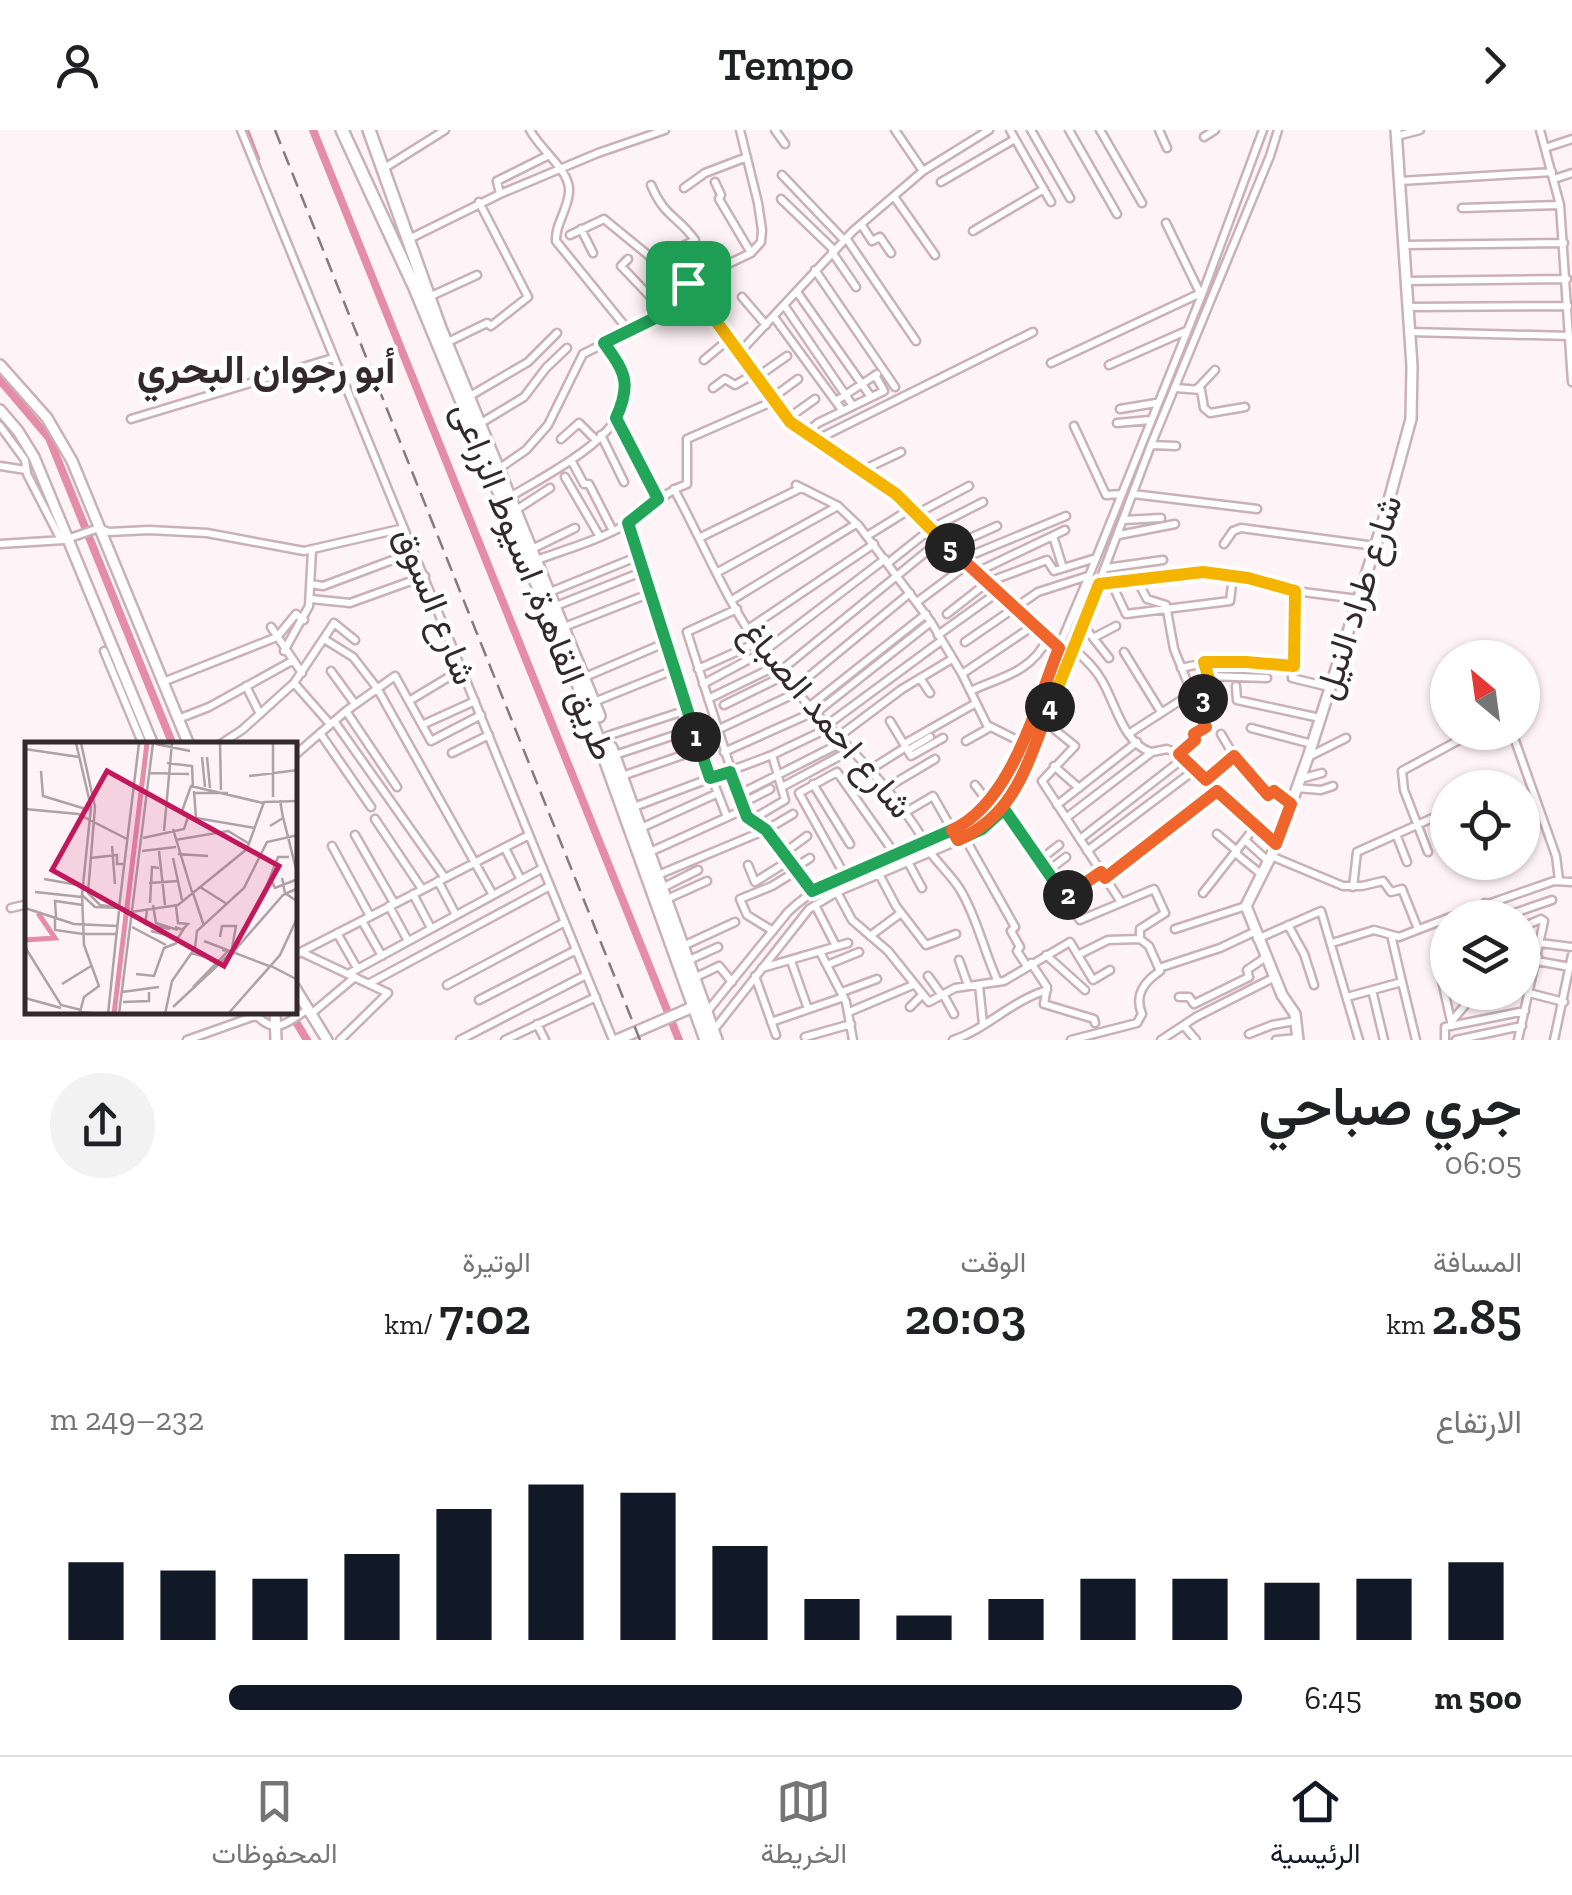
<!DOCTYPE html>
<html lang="ar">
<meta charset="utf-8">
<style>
body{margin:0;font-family:"Zilla Slab",Vazirmatn,serif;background:#f2f2f2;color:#202124;direction:rtl;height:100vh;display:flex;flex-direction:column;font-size:38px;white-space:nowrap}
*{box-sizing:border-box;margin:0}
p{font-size:32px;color:#757577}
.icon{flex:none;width:55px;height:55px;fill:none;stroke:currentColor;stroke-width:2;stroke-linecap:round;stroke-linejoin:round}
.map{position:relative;height:910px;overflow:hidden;direction:ltr}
.sheet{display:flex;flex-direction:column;background:#fff;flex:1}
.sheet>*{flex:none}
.needle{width:65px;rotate:331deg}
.tools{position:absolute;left:1430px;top:510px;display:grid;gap:20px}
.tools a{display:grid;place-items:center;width:110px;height:110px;border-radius:50%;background:#fff;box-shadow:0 2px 8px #0004;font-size:50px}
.pin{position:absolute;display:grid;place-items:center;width:85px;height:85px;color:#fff;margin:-42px;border-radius:20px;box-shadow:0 5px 15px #0006}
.km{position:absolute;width:50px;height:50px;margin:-25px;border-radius:50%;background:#222;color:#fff;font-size:28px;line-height:50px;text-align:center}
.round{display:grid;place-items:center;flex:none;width:105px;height:105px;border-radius:52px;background:#f2f2f2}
.overview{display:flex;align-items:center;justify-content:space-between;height:170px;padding:0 50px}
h1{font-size:55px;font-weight:600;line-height:75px}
.stats{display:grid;grid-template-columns:repeat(3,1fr);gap:15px;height:170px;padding:10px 50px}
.stats div{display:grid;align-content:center}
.stats b{font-size:50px;font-weight:600}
.stats small{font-size:28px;font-weight:400}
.stats p{font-size:28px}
.chart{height:280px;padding:20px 50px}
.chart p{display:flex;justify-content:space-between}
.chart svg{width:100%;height:180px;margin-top:10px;stroke:#111827;stroke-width:6}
ul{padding:0 50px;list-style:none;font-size:32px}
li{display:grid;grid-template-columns:160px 120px 1fr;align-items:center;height:75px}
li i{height:25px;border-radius:12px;background:#111827}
header{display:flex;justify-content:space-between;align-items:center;height:130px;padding:0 50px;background:#fff;font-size:45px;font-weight:600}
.tabs{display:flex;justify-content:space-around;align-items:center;height:140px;border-top:2px solid #e0e0e0;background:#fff;font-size:28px;color:#757577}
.tabs a{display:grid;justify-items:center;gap:5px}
.tabs .selected{color:#111827}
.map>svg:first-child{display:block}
</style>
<header><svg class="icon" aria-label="forward" viewBox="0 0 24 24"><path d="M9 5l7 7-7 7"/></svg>Tempo<svg class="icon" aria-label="person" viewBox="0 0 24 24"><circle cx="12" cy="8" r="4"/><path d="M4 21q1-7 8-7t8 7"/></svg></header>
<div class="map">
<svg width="1572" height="910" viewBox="0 0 1572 910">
<rect width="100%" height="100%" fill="#fef3f6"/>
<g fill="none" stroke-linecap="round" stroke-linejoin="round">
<!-- stream -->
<path stroke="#e58ca9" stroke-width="2.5" d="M248,0L259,29"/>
<!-- canal -->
<path stroke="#e58ca9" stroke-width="8" d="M313,0L679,910
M0,250L49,308L173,615
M290,882L307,910"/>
<!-- street casing -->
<g stroke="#cab1b8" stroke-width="11">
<path id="street" d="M241,0L613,910
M530,0C541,21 571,41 569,62C568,80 555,94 556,111L629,201
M775,0L785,14
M895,0L923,41
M1010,0L1051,72
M1031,0L1070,68
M1069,0L1117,84
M1100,0L1142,73
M1159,0L1167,18
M1540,0L1560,75L1572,252
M1397,6L1420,0
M1204,7L1215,0
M1545,18L1572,9
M383,39L445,0
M782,45L844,110
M1554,49L1572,43
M1400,51L1552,42
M715,52L721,65L719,69L751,123
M941,52L1015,9
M651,55C665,88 677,85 695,110L654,131
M684,58L705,43L747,27
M500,64L598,23L665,0
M895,68L935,125
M781,69L834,120
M1462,78L1560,75
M1166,93L1200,163
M861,94L872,111L880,107L891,123
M581,99L593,123
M973,101L1044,59
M570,105L604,89L648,125L678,162
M846,108L916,211
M409,109L500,64L497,51L547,26
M1404,115L1564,113
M832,122L856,157
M628,129L621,136L664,181
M815,140L895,257
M1407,151L1567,149
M688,153L793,295L851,331L904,371L1059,518
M797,162L871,267
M429,167L477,145
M742,167L766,195
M784,175L853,276
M1409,177L1568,176
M774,187L842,280
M1410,202L1570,206
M446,213L487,193L491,196L528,167L479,72
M739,223L853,101L923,41L989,0
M704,230L728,210
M1051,233L1203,162
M1109,235L1186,201
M757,247L787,226
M713,258L725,249L735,255L754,244
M1176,258L1201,260L1204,278L1210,283L1245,277
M1198,258L1215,240
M470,266L528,232L557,203
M772,268L798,249
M836,271L877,244
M1120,279L1156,273
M616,288L658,369
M131,289L333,228
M787,289L815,269
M481,293L524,267L546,238L567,218
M1117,293L1150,290
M0,296L25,330L27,344L61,410
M1074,296L1106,365L1121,364
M806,303L818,293L884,261L875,245
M601,305L624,352
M561,309L579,293L596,310
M818,309L1033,202
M1151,315L1176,316
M571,330L584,354H589L613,401
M0,336L26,340
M497,340L526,320L548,295L583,224L655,188L688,153L751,123L761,112L762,100L758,73L740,0
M863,340L901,322
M565,347L600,407
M796,355L838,376L859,396L931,492L962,544L987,595L1021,612
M674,359C704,414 728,476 766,526C817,592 881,639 925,712
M1133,364L1257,379
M510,367C546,345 631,305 626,255C625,239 612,224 603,213
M516,380L550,358
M918,383L969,356
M1123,390L1161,388
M628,393L693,599L727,687
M1119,405L1175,394
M867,406L912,378
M1053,406L1063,438
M699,408L801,358
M0,414L64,410L99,398L109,402L149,400L207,403L304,421L404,398
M1224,414L1233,401L1241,398L1375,416
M950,417L997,396
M532,419L575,398
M962,429L1066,386
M537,430C567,419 599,410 627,394C649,381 663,362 687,354V309L774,271
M888,433L932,398L983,372
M1106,438L1163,430
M718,442L838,376
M977,442L1065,400
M1137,450L1147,469L1166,475L1174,519L1205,596L1194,604L1195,610L1179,624
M1099,453L1203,443L1248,448L1295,461L1358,469
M311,454L323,456L414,422
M1112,454L1126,484L1230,471L1233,446
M1295,461L1292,548L1329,557
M550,462L639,426
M311,469L350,473L425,446
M732,470L856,394
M917,472L968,434
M556,476L644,441
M737,479L687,502L744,680L749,689L766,700L813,761
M947,484L988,452L1047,430L1054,441L1096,428
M1083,495L1109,528
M271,497L302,543
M564,497L651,463
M748,499L874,414
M938,505L998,462
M1095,507L1116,496
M324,509L353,527L377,558L493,765
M965,512L1038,462L1088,446
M1074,519C1084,528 1094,537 1101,549C1115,571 1123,614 1151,622
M104,521L143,615
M284,521L309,476L312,420
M1124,522L1161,582
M1181,538C1219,529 1255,532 1293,536
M698,539L756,513
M331,541L355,574
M779,542L942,409
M962,544L1033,496
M1208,546L1267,548
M585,547L667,512
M920,548L930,563
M163,552L277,507L296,484L304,490
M294,553L330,594
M703,554L763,522L885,429
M246,556L260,584
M1236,556L1237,570L1320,588
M795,558L910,463
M971,561C996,548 1031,544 1047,509
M708,569L774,537
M409,571L462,539
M594,572L676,539
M1196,572L1214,565L1204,532
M724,575L783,546
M811,575L926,484
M346,581L397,657
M817,582L931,492
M178,589L209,577L292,531
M334,591L445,748
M890,591L911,626L943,608
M1044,591L1075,616L1042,651L1121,772
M422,595L475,571
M827,595L941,511
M1251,598L1312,614
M717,600L798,562
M1512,602L1556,726L1559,750
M320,603L371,677
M1130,603L1192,563
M1221,604L1234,626L1268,665L1274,661L1291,674
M607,606L687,580
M838,607L902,559L952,529
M966,611L989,598
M904,614L976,573
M219,615L242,600L294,553L334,493L355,510
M908,620L930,607
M724,622L816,581
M452,623L489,605
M295,625L346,581L395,546L431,611L481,585
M615,625L693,599
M1308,627L1346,608
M1054,636L1079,658
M871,639L906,617
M622,646L683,625
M1300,649L1322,643
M1207,650L1234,626
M813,654L850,714
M975,655L989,673
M782,657L851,620
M888,657L935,629
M1296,658L1321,660L1333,656
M738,665L843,612
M741,674L770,659
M1057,675L1137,612
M634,677L772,625L829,598
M1004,679L1080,790L1154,759L1165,783L1140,799V809
M906,682L933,666L958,710
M1066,688L1152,622L1167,619L1179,624L1277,714
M375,689L422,759
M751,690L785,670L772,625
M641,698L716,664
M1217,704L1237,721
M1396,704L1407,732
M355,705L394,773
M965,708L1015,797L1011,801L1020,817L1017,821L1027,836
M1080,709L1184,628
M1245,710L1268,731
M332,716L370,786
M505,718L521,750
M1087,721L1196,639
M650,722L743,680
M930,722C940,736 953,747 961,761C978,790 984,822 998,852
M1428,722L1404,660L1402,641L1474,602
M784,723L807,706
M1235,723L1261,744
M1271,726L1343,756H1362L1383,751L1391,762L1402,759L1418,799
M1041,729L1059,715
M908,732L922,758
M748,735L755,752L790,730
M796,737L810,728
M1049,740L1066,727
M844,744L799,663L837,642L895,724
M879,744L896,776L926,815L956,804
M658,745L766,700L793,684
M1105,748L1217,661
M438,751L456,785
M1353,757L1357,722L1448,681
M662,758L698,740
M837,762L852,790L888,821L929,872L955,858L1004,851L1070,812L1093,850L1110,840
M1203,763L1255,697
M413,764L431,798
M1065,767L1101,742
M667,769L707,751
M1485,773L1488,788
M815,775L836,816
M389,776L408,811
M11,778L28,774
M1448,788L1554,751L1572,752
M1500,788L1552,770
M362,791L382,826
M1288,795L1304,824L1314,855
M1175,799L1246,776
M773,801L747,785L740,769L772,756L798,740
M337,803L357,838
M1391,805L1402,852
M870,806L901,783
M1257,809L1321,781L1359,910
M1332,813L1374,800L1399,807L1448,788
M1540,813L1572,817
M683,816L735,792
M820,822L846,872L853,910
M303,823L388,863L340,910
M295,825L529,705
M1046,825L1085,860
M1522,829L1538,827
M959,830L968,855
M687,831L718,817
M791,831L808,879
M1537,831L1570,837
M1031,833L1047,857L1044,874L1094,889L1095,893
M827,835L859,822
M762,838L848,813
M1159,838L1220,818L1254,802
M348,844L543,738
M755,846L776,905
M928,846L941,864
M1448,847L1442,851L1452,896
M694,848L719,836L732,852
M370,853L550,756
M447,855L565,792
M979,855L983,894
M1372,860L1384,910
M842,862L877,849
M1529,863L1564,872
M943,864L954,884
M1179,867H1189L1194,874L1249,847L1247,840L1266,827
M1347,867L1402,852L1416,910
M1474,867L1490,862
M479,870L576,820
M910,877L922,865
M849,882L913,855
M706,883L788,782C846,724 953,727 998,661L1089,446L1203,162L1263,0
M311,884L355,847
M771,892L844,867
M1451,892L1476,862
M537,894L545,910
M1184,896L1196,910
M713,901L809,779L837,762L974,704L991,693L1008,673L1074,519L1151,315L1270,26L1278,0
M1249,904L1272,895L1295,891
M805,907L851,894
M187,910L252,887H258C277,905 287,892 307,880
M460,910L586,845
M505,910L596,867
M953,910C985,900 1011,871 1047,860
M1071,910L1137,893L1142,884C1134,865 1144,852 1160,841L1149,816L1140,809L1108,810L1078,825
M1161,910L1196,887L1275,847
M1276,910L1298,908
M1445,910V897L1525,881
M1456,910L1522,896
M1518,910L1544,791L1541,789L1522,797
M1554,910L1572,825"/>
</g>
<!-- secondary casing -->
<g stroke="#cab1b8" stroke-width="14">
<path id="secondary" d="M0,235L47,288L72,331L189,615
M0,280L18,301L34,327L153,615
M295,858L327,910
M275,882L276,910
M617,910L693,877
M1298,910L1295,884L1282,865L1246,776L1277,714L1308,627L1383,392L1411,289L1412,236L1396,0"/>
</g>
<!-- highway casing -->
<g stroke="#cab1b8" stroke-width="16">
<path id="highway" d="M342,0L415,158L577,551L706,910
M369,0L440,198L599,586
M611,618L716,910"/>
</g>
<!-- street -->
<use href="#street" stroke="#fff" stroke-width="6"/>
<!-- secondary -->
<use href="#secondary" stroke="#fff" stroke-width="9"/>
<!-- highway -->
<use href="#highway" stroke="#fff" stroke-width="11"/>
<!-- rail -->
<path stroke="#857b7e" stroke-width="2.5" stroke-dasharray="15 8" stroke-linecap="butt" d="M275,0L640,910"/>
</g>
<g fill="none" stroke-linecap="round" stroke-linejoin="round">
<!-- split-1 casing -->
<g stroke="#fff" stroke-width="20">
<path id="split-1" d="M688,153L655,188L604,213C625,242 632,253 616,288L658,369L628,393L696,607"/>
</g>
<!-- split-2 casing -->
<g stroke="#fff" stroke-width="20">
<path id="split-2" d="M696,607L710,648L730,642L747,687L766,700L812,761L952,700L958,710L982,699L1004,679L1065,767L1068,765"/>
</g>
<!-- split-3 casing -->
<g stroke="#fff" stroke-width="20">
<path id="split-3" d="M1068,765L1101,742L1105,748L1217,661L1276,714L1291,674L1274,661L1268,665L1234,626L1206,650L1179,624L1195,610L1194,604L1206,597L1195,572L1203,569"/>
</g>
<!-- split-4 casing -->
<g stroke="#fff" stroke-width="20">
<path id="split-4" d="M1050,577L1099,454L1203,442L1248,448L1295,461L1294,536L1246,532H1204L1214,566L1203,569"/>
</g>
<!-- split-5 casing -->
<g stroke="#fff" stroke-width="20">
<path id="split-5" d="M950,418L1059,518C1036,575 1012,673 952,700L958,710C1017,684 1027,632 1050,577"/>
</g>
<!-- split-6 casing -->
<g stroke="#fff" stroke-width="20">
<path id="split-6" d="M688,153L790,292L896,364L950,418"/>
</g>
<!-- split-1 -->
<use href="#split-1" stroke="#22a559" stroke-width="12"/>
<!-- split-2 -->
<use href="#split-2" stroke="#22a559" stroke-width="12"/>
<!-- split-3 -->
<use href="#split-3" stroke="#f0652b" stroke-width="12"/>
<!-- split-4 -->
<use href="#split-4" stroke="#f5b400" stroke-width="12"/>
<!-- split-5 -->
<use href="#split-5" stroke="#f0652b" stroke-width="12"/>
<!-- split-6 -->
<use href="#split-6" stroke="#f5b400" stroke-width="12"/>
</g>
<g text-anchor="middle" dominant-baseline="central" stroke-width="9" stroke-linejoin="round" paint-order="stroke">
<!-- street labels -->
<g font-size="35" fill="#33292c" stroke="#fff">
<text transform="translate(534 451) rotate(68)">طريق القاهرة, اسيوط الزراعى</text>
<text transform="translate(1358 467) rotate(-72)">شارع طراد النيل</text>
<text transform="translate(436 476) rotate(68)">شارع السوق</text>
<text transform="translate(827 589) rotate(50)">شارع احمد الصباغ</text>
</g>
<!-- quarter labels -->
<g font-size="40" font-weight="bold" fill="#33292c" stroke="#fff">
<text x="266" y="239">أبو رجوان البحري</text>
</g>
</g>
<!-- overview -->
<g transform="translate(25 612)">
<rect width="272" height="272" fill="#fef3f6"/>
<path fill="none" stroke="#e58ca9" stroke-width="5" d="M0,198L30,196L13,171M89,272L122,1"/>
<path fill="none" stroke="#ada2a5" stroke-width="2.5" d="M51,1L66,65L57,153L70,165L96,166M56,1L70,65L63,151L75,163L105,167M248,1V55M131,2L165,9M195,2L196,48M0,7L54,15M177,15L180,45M182,15L185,46M142,21L167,24L168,46M16,29L18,54L64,68M125,31L164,32M224,34L273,28M169,49L171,76L230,86M169,51H203M0,67L53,72L102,97M157,69L166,44L238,61M258,75L273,135M245,84L258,76L255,58M148,87L167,150M139,89L147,1M118,96L159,87L164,72M150,98L203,89L223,101M87,104L90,142M117,109L151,105M134,109L140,163M153,112L183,114M65,116L92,113V122H99M148,116L157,158M257,136L260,151L273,160M19,137L59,144M246,138L250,146L273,137M124,141L154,139M175,145L202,162M10,150L57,155M168,151L179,184M57,153L59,203L74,244L59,255L55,270L78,272M237,156L253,115H264M125,161L127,125L134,126M128,163L131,181L153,188M151,164L153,181L163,182L158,187M0,166L49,182L92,184M94,166L114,1M122,169L120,182L145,187M106,170L153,163L222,107L239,60L273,59M30,175V188L58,192M31,175L30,159L58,163M107,185L141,203M126,189L153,196L158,188L150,185M59,192H91M195,195L197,184H211L207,206M179,199L244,224M0,205L36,263L56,268M210,208L258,153L273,146M166,211L195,219M246,224L273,238M111,232L129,234L139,206L152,201M37,242L66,224M168,245L203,209L197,208M97,250L134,245M0,256L36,266M98,260L124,259V250M148,265L209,208M83,272L94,169M94,272L128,1M140,272L147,239L170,206L172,189L219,146L242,100L273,93M203,272L255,213L273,174"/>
<path fill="#c2185b" fill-opacity="0.15" stroke="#c2185b" stroke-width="5" d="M82,29L254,124L199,224L27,128Z"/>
<rect width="272" height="272" fill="none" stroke="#33292c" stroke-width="5"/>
</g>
</svg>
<div class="tools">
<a><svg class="needle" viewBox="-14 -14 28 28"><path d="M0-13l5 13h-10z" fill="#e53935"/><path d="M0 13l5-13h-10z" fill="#757577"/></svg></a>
<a><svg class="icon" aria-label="locate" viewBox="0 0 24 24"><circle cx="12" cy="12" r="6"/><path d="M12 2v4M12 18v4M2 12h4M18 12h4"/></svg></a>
<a><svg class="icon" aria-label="layers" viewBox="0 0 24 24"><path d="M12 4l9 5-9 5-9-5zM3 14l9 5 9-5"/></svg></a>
</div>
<div class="pin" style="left:688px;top:153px;background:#1e9e55"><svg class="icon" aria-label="arrive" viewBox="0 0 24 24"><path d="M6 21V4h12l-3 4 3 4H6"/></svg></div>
<b class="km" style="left:696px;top:607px">1</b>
<b class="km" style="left:1068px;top:765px">2</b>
<b class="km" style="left:1203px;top:569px">3</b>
<b class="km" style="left:1050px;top:577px">4</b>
<b class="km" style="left:950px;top:418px">5</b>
</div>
<section class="sheet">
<div class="overview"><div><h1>جري صباحي</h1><p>06:05</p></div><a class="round"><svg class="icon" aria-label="share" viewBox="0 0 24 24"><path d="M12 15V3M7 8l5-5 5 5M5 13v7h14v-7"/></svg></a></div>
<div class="stats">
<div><p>المسافة</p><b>2.85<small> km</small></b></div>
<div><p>الوقت</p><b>20:03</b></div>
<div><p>الوتيرة</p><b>7:02<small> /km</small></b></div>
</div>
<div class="chart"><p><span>الارتفاع</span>232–249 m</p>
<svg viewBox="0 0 160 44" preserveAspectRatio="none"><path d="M5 44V25M15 44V27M25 44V29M35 44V23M45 44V12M55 44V6M65 44V8M75 44V21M85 44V34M95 44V38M105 44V34M115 44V29M125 44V29M135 44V30M145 44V29M155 44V25"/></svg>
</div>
<ul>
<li><b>500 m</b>6:45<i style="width:85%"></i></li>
</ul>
</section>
<nav class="tabs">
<a class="selected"><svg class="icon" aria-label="home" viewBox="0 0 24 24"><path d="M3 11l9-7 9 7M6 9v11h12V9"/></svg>الرئيسية</a>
<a><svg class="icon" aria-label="map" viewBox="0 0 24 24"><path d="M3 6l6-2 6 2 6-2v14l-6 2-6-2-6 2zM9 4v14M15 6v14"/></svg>الخريطة</a>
<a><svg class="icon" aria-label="saved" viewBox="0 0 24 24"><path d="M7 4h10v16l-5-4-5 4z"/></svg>المحفوظات</a>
</nav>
